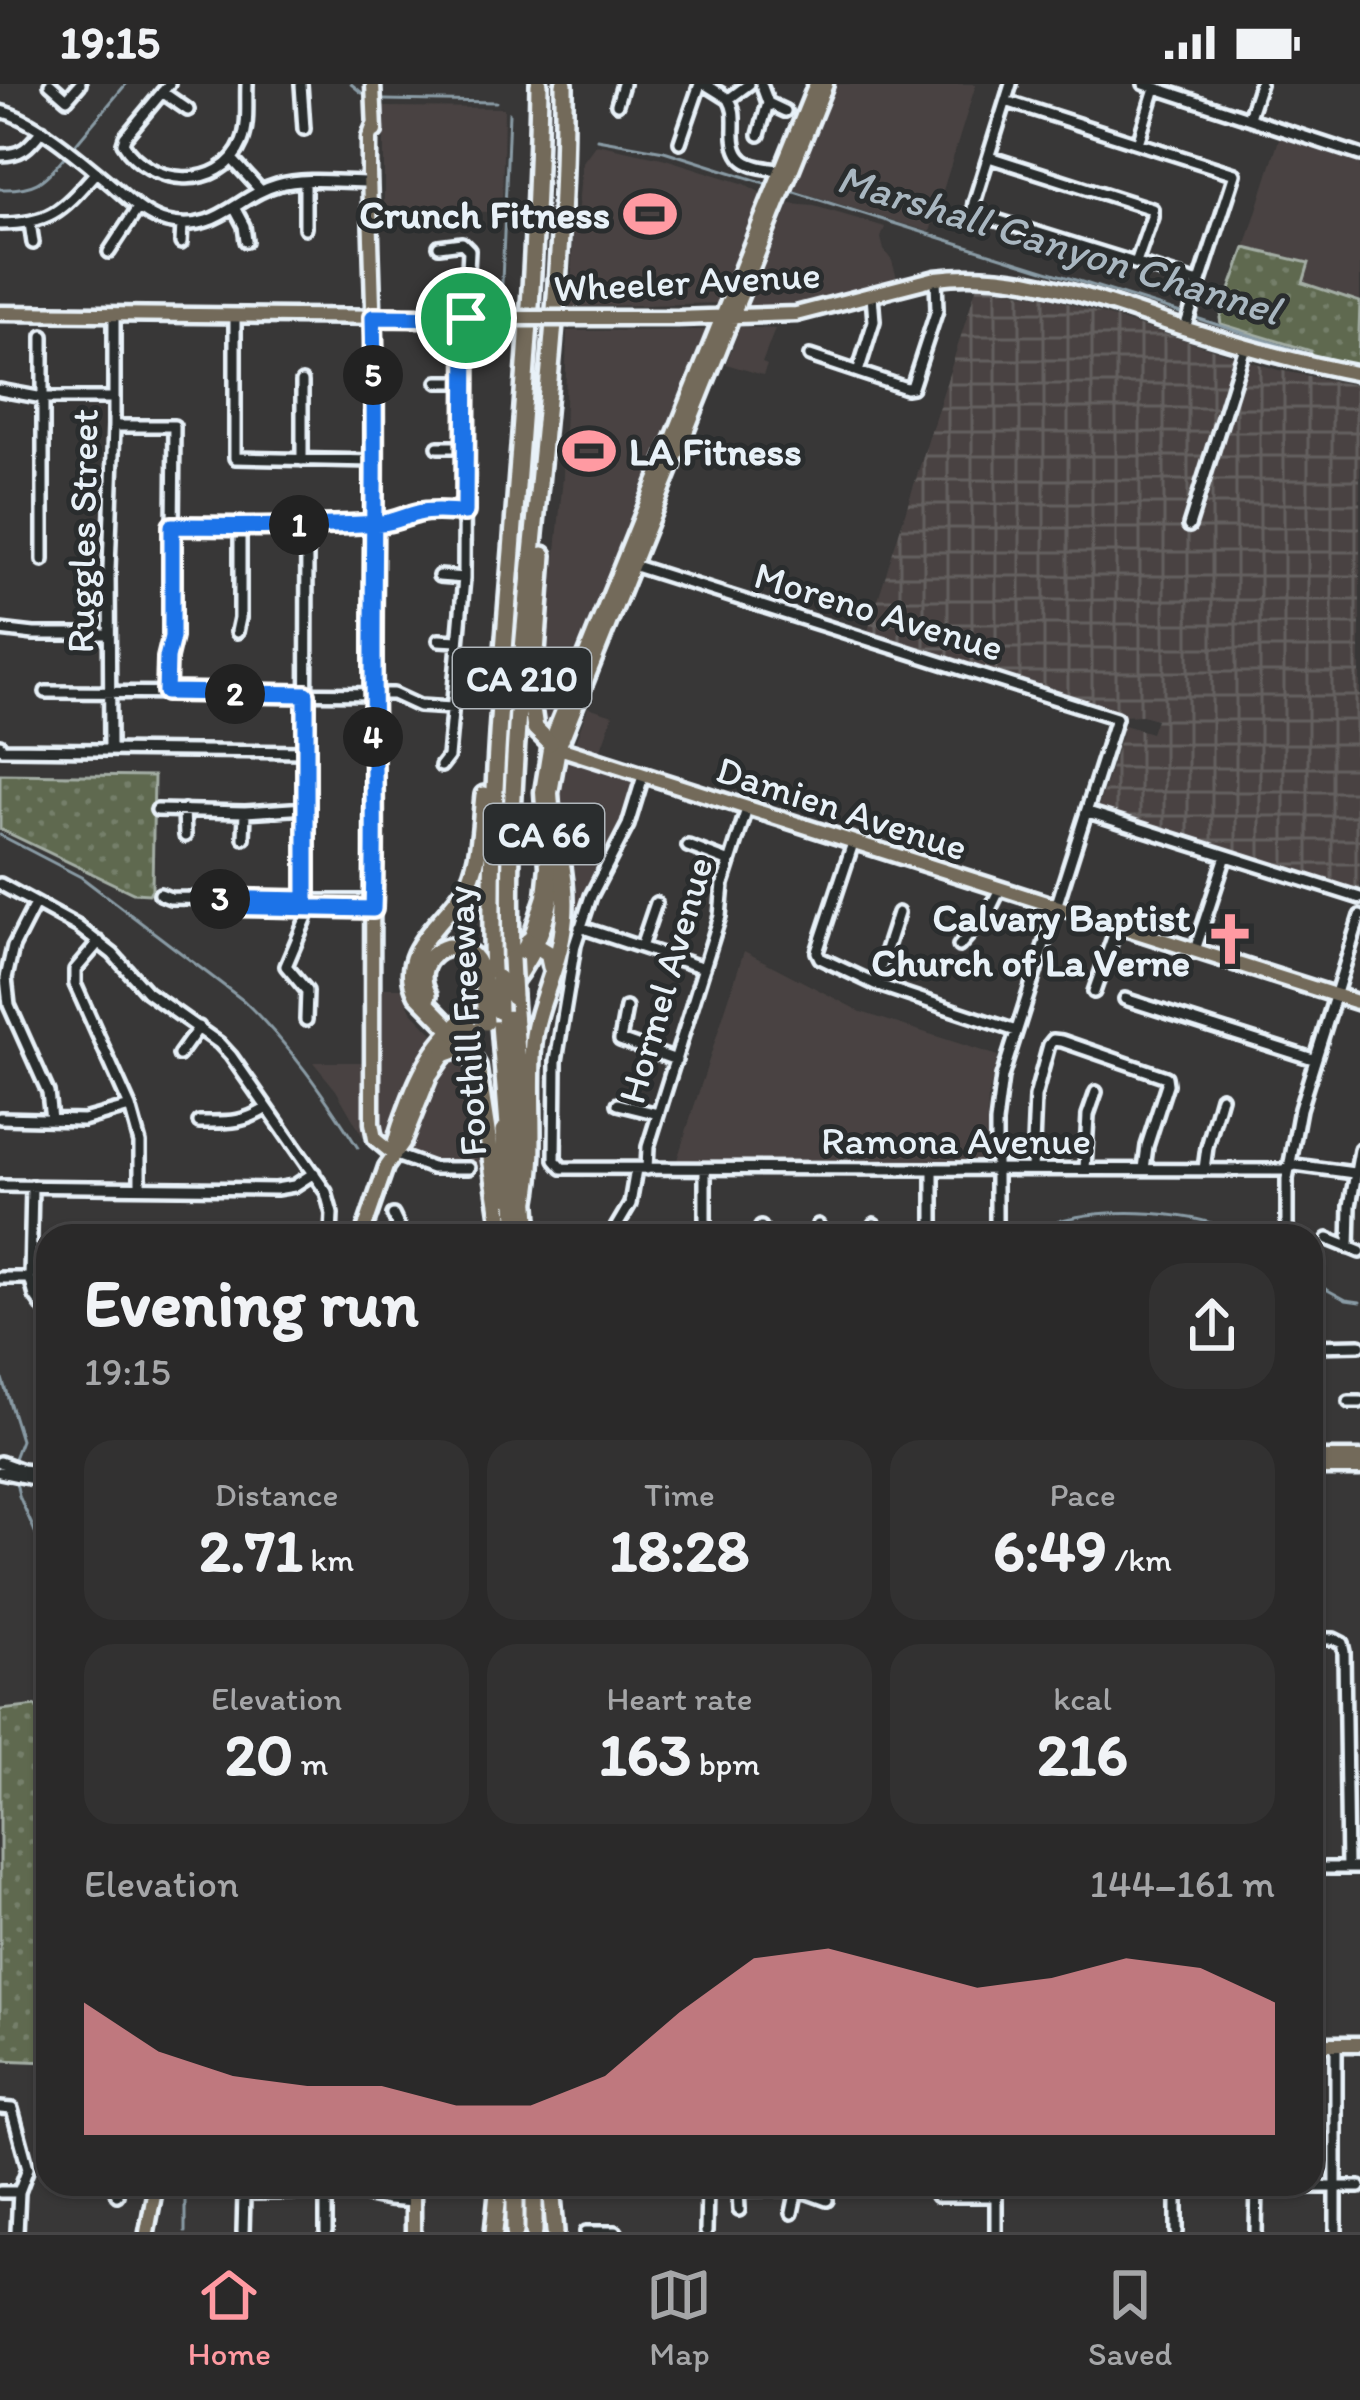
<!DOCTYPE html>
<meta charset="utf-8">
<style>
body{margin:0;font-family:Itim,sans-serif;background:#323131;color:#f1f3f6;height:100vh;display:flex;flex-direction:column;font-size:45px;white-space:nowrap}
*{box-sizing:border-box;margin:0}
p{font-size:39px;color:#a5a6a8}
.icon{flex:none;width:66px;height:66px;fill:none;stroke:currentColor;stroke-width:2;stroke-linecap:round;stroke-linejoin:round}
.map{position:relative;flex:1;overflow:hidden}
.panel{position:absolute;left:36px;top:1140px;width:1287px;height:972px;display:flex;flex-direction:column;background:#2a2929;border-radius:36px;box-shadow:0 3px 9px #0004,0 0 0 3px #464546}
.panel>*{flex:none}
.pin{position:absolute;display:grid;place-items:center;width:102px;height:102px;color:#fff;margin:-51px;border:6px solid #fff;border-radius:50%;box-shadow:0 3px 12px #0007}
.km{position:absolute;width:60px;height:60px;margin:-30px;border-radius:50%;background:#222;color:#fff;font-size:33px;line-height:60px;text-align:center}
.round{display:grid;place-items:center;flex:none;width:126px;height:126px;border-radius:36px;background:#323131}
.overview{display:flex;align-items:center;justify-content:space-between;height:204px;padding:0 48px}
h1{font-size:66px;font-weight:700;line-height:90px}
.metrics{display:grid;grid-template-columns:repeat(3,1fr);gap:18px;height:204px;padding:12px 48px}
.metrics div{display:grid;align-content:center;border-radius:30px;background:#323131;text-align:center}
.metrics b{font-size:60px;font-weight:700}
.metrics small{font-size:33px;font-weight:400}
.metrics p{font-size:33px}
.chart{height:336px;padding:24px 48px}
.chart p{display:flex;justify-content:space-between}
.chart svg{width:100%;height:216px;margin-top:12px;fill:#ff9aa2;opacity:.7}
.status{display:flex;justify-content:space-between;align-items:center;height:84px;padding:0 60px;background:#2a2929;direction:ltr}
.status svg{height:33px;fill:currentColor}
.menu{display:flex;justify-content:space-around;align-items:center;height:168px;border-top:3px solid #464546;background:#2a2929;font-size:33px;color:#a5a6a8}
.menu a{display:grid;justify-items:center;gap:6px}
.menu .on{color:#ff9aa2}
.map>svg:first-child{display:block}
</style>
<div class="status"><b>19:15</b><svg viewBox="0 0 49 12"><path d="M0 12V9h3v3zM5 12V6h3v6zM10 12V3h3v9zM15 12V0h3v12zM26 1h20v11H26zM47 4h2v5h-2z"/></svg></div>
<div class="map">
<svg width="1360" height="2148" viewBox="0 0 1360 2148">
<defs>
<pattern id="industrial-grid" width="8" height="8" patternUnits="userSpaceOnUse" patternTransform="scale(3)"><rect width="8" height="8" fill="#494342"/><path d="M0 4h8M4 0v8" fill="none" stroke="#635f5e"/></pattern>
<pattern id="park-dots" width="8" height="8" patternUnits="userSpaceOnUse" patternTransform="scale(3)"><rect width="8" height="8" fill="#5e6950"/><path d="M2 2h.1M6 6h.1" fill="none" stroke="#757f6a" stroke-width="1.8" stroke-linecap="round"/></pattern>
</defs>
<rect width="100%" height="100%" fill="#383737"/>
<filter id="ink" filterUnits="userSpaceOnUse"><feTurbulence type="fractalNoise" baseFrequency=".00833" numOctaves="2"/><feDisplacementMap in="SourceGraphic" scale="24" xChannelSelector="R" yChannelSelector="G"/><feConvolveMatrix kernelMatrix="1 2 1 2 8 2 1 2 1" color-interpolation-filters="sRGB"/></filter>
<g filter="url(#ink)">
<!-- built -->
<path fill="#494342" d="M835,0H976L930,148L794,106Z
M384,23L504,24L502,128L384,127Z
M1280,52L1360,77V218L1302,199L1308,178L1245,164Z
M596,60L662,74L745,100L763,110L719,219L571,223L573,129L578,123L582,79Z
M790,120L814,122L885,143L881,154L884,166L892,177L897,194L806,218L749,223L747,217Z
M740,243L775,245L762,279L767,281L763,291L726,280Z
M704,246L707,253L675,335L552,639L546,637L542,629L543,565L547,564L563,393L567,247Z
M588,623L613,631L600,668L575,659Z
M569,678L631,695L634,703L615,759L588,805L575,842L572,841L560,711L564,681Z
M744,867L861,928L998,972L988,1014L986,1079H676Z
M383,904H401L411,927L457,974L467,991L480,1083L432,1082L399,1069L378,1049L376,905Z
M313,978H363V1053L336,1006Z"/>
<!-- industrial -->
<path fill="url(#industrial-grid)" d="M977,201L1049,213L1278,286L1360,302V806L1098,723L1122,649L1120,644L1124,641L1151,649L1156,635L1142,631L1121,632L1107,624L867,550Z"/>
<!-- park -->
<path fill="url(#park-dots)" stroke="#a3ada4" stroke-width="3" d="M1245,164L1309,179L1303,199L1360,218L1358,279L1354,281L1310,272L1311,267L1221,240L1220,234Z
M0,690L154,692L152,805L149,810L133,809L0,745Z
M37,1622L48,1656V1978L0,1976V1626Z"/>
<g fill="none" stroke-linecap="round" stroke-linejoin="round">
<!-- stream -->
<path stroke="#899ba5" stroke-width="3" d="M351,0L362,9
M384,16L496,18
M597,55L664,67L768,100
M74,62L126,0
M0,105C34,106 43,99 64,73
M791,107L1184,230
M501,222L509,29
M1193,233L1309,270
M0,751L81,793L244,917C290,961 324,1011 358,1064
M408,1146L410,1152
M1031,1152C1039,1147 1047,1142 1056,1138C1103,1122 1199,1126 1242,1152
M1311,1197L1346,1216L1360,1218
M0,1288L21,1356L13,1377
M16,1398L19,1412L48,1477
M185,2100V2148"/>
<!-- minor casing -->
<g stroke="#e8f1f8" stroke-width="18">
<path id="minor" d="M50,0L67,15L80,0
M169,0L125,53L123,59C148,102 221,109 242,58C249,40 246,19 247,0
M301,0L304,45
M705,0L729,15L749,0
M1011,0L974,119L973,125L977,130L1199,199
M1144,0L1360,71
M162,8L188,26
M729,15C735,26 734,32 734,44C732,83 753,82 785,87
M1006,17L1235,90L1185,244
M768,19L785,27
M617,20L623,0
M0,27C36,35 85,79 114,103C130,117 146,133 167,138C217,150 237,112 277,101C306,93 340,98 369,98
M1249,33L1260,0
M759,51L768,19L761,0
M680,58L700,0
M1138,59L1155,4
M0,71C22,71 29,63 42,46
M989,73L1152,125V133L1136,179
M232,75L261,107
M305,98V144
M235,125L244,142L246,157
M30,139L33,159
M0,140C52,140 63,125 96,88
M181,159L182,140
M439,162L462,159L469,166L465,247L464,494L448,673L441,682
M109,168L138,124
M235,231V374L373,377
M810,272L906,304L912,303L937,226L936,194
M858,288L874,237L872,211
M438,298H465
M0,306L43,314H114
M114,342H174L172,553L167,574V608
M438,363H465
M302,376V298
M173,441L287,443L307,439H373L395,438L424,428H465
M1189,442L1245,263
M43,476V252
M632,481L1116,634L1002,993L996,1039V1152
M439,492L464,494
M0,546L34,550H109
M237,548L240,534V443
M439,556L458,557
M46,608L393,610L419,622L452,624
M0,661L2,665L306,668
M110,664L109,485L114,342V230
M643,692L628,741L591,812L575,861L556,977L555,1076L562,1084L1283,1086L1295,1081L1354,1089
M157,726L245,728L307,724
M184,726L185,752
M1088,728L1360,814
M244,754L245,728
M853,759L817,868L820,874L875,900L1016,947
M688,762L730,778
M0,800L77,842L113,870L147,908L219,959L231,972L326,1108L332,1130L331,1152
M160,810L170,814L374,817
M204,814L210,822L373,825
M35,820L13,863L6,894L9,921L48,1008L51,1035
M580,843L704,884
M99,858L75,886V900L130,1023L140,1059V1103
M959,862L988,829L1000,805
M641,863L656,819
M1195,866L1226,772
M875,900L898,829
M1094,908L1117,842
M1125,915L1313,975
M626,924L620,956L676,976
M306,936L307,907L286,882L306,835L307,439
M179,971L199,943
M618,1020L658,1030
M0,1034L83,1036L130,1023
M199,1038C229,1038 241,1040 267,1024
M393,1070L432,1084H469
M647,1085L648,1063L720,832L723,800L747,725
M1032,1085L1035,1013L1049,961L1053,956L1062,957L1166,993L1167,1000L1147,1062L1144,1085
M1085,1085L1088,1031L1096,1008
M1204,1085L1207,1063L1221,1013
M705,1086V1152
M933,1086V1152
M0,1102L276,1105L294,1102L314,1089
M32,1102L30,1194L35,1212L48,1230
M393,1131L403,1152
M874,1140V1152
M818,1141V1152
M761,1143V1152
M611,1152L630,1120L636,1085
M1287,1152V1095L1300,1025L1360,832
M1328,1155L1360,1168
M1349,1164L1350,1122L1360,1066
M0,1194H30
M1311,1262L1360,1261
M1349,1318H1360
M0,1378L22,1386L48,1389
M0,1388L48,1398
M1311,1555H1334L1342,1559L1344,1568L1347,1784
M1311,1784H1360
M1336,1960V2148
M0,2024L12,2025L28,2084L19,2108L17,2148
M114,2100L117,2111
M936,2100L937,2112H996
M1177,2103H1360
M738,2105L739,2126
M707,2106L797,2105L827,2116
M0,2108H19
M792,2129L797,2105
M243,2148L244,2112L249,2109L349,2108L388,2116L413,2118
M326,2148V2108
M586,2148H616
M706,2148L707,2105
M996,2148V2100
M1177,2148V2100
M1256,2148L1257,2100"/>
</g>
<!-- major casing -->
<g stroke="#e8f1f8" stroke-width="21">
<path id="major" d="M373,0L375,47
M373,43L369,54V89L373,221L372,1039L375,1055L393,1070
M0,229L506,234
M570,234H677L796,230L936,194C1020,183 1101,217 1180,243C1242,262 1296,278 1360,290
M556,663L1360,919
M554,750L551,709L559,664L826,0
M509,886L531,852L544,812L547,782L542,708L550,659L816,0
M511,902C540,865 555,823 556,776
M393,1069C395,1053 400,1040 406,1024C426,969 444,949 488,911
M362,1152L386,1083L403,1059L430,992L458,952L488,925
M1311,1374H1360
M1311,1384H1360
M1311,1960H1360
M413,2100V2148
M147,2148L156,2100"/>
</g>
<!-- highway casing -->
<g stroke="#e8f1f8" stroke-width="24">
<path id="highway" d="M543,471L532,624L535,644L550,659
M528,857L548,869L551,883
M511,875C510,821 510,766 513,711C524,474 566,238 564,0
M493,898C488,753 500,611 512,467C524,312 537,156 539,0
M428,911C417,890 425,870 448,863C471,864 479,875 483,896
M513,913L523,1053
M499,927L509,1055
M458,952L417,910C393,865 453,834 470,796C481,770 481,738 484,711
M444,970L458,965L467,967L477,982L503,1152
M516,1041L522,1113
M503,1047L509,1113
M514,1103L517,1152
M526,1107L529,1152
M527,1116C537,1064 528,1012 533,959C537,922 556,889 562,852C569,815 563,779 553,743
M515,2100V2148
M551,2100L555,2148
M494,2148L499,2100
M534,2148V2100"/>
</g>
<!-- minor -->
<use href="#minor" stroke="#2a2d2e" stroke-width="9"/>
<!-- major -->
<use href="#major" stroke="#736b5a" stroke-width="12"/>
<!-- highway -->
<use href="#highway" stroke="#736b5a" stroke-width="15"/>
<!-- major-bridge casing -->
<g stroke="#e8f1f8" stroke-width="21" stroke-linecap="butt">
<path id="major-bridge" d="M506,234H570"/>
</g>
<!-- highway-bridge casing -->
<g stroke="#e8f1f8" stroke-width="24" stroke-linecap="butt">
<path id="highway-bridge" d="M511,875L513,913
M498,894L499,927
M483,896L486,938"/>
</g>
<!-- major-bridge -->
<use href="#major-bridge" stroke="#736b5a" stroke-width="12"/>
<!-- highway-bridge -->
<use href="#highway-bridge" stroke="#736b5a" stroke-width="15"/>
</g>
</g>
<g fill="none" stroke-linecap="round" stroke-linejoin="round" filter="url(#ink)">
<!-- route casing -->
<g stroke="#fff" stroke-width="24">
<path id="route" d="M466,234L465,428C450,428 432,425 418,429C405,432 395,438 381,439C312,443 242,443 172,442V553L167,574L166,608L306,610V816L204,814L210,822L373,825C376,739 373,652 373,566C373,455 376,344 373,233L466,234"/>
</g>
<!-- route -->
<use href="#route" stroke="#1a73e8" stroke-width="15"/>
</g>
<!-- icons -->
<defs>
<g id="stadium-bare" transform="scale(4.14)"><path d="M0-5a6.5 5 0 1 0 0 10a6.5 5 0 1 0 0-10ZM-3.5-1.8h7v3.6h-7Z" fill="#ff9aa2" stroke="#2a2d2e" stroke-width="2.5" paint-order="stroke"/></g>
<g id="church-bare" transform="scale(4.14)"><path d="M-1.2-6h2.4v3.5h3.3v2.4h-3.3V6h-2.4V-.1h-3.3v-2.4h3.3Z" fill="#ff9aa2" stroke="#2a2d2e" stroke-width="2.5" paint-order="stroke"/></g>
</defs>
<g fill-rule="evenodd">
<use href="#stadium-bare" x="650" y="130"/>
<use href="#stadium-bare" x="589" y="367"/>
<use href="#church-bare" x="1230" y="855"/>
</g>
<g text-anchor="middle" dominant-baseline="central" stroke-width="10" stroke-linejoin="round" paint-order="stroke">
<!-- shield labels -->
<g fill="#2a2d2e" stroke="#afb6bb" stroke-width="3">
<rect x="453" y="564" width="138" height="60" rx="9"/>
<rect x="484" y="720" width="120" height="60" rx="9"/>
</g>
<g font-size="36" font-weight="bold" fill="#e8f1f8">
<text x="522" y="594">CA 210</text>
<text x="544" y="750">CA 66</text>
</g>
<!-- poi labels -->
<g font-size="39" font-weight="bold" fill="#e8f1f8" stroke="#2a2d2e" text-anchor="end">
<text x="610" y="130">Crunch Fitness</text>
<text x="629" y="367" text-anchor="start">LA Fitness</text>
<text x="1190" y="833">Calvary Baptist<tspan x="1190" dy="45">Church of La Verne</tspan></text>
</g>
<!-- street labels -->
<g font-size="39" fill="#e8f1f8" stroke="#2a2d2e">
<text transform="translate(687 197) rotate(-3)">Wheeler Avenue</text>
<text transform="translate(82 447) rotate(-89)">Ruggles Street</text>
<text transform="translate(879 527) rotate(17)">Moreno Avenue</text>
<text transform="translate(842 724) rotate(18)">Damien Avenue</text>
<text transform="translate(665 896) rotate(-74)">Hormel Avenue</text>
<text transform="translate(466 937) rotate(-93)">Foothill Freeway</text>
<text x="956" y="1056">Ramona Avenue</text>
</g>
<!-- water labels -->
<g font-size="42" font-style="italic" fill="#a9b7c1" stroke="#2a2d2e">
<text transform="translate(1059 160) rotate(17)">Marshall Canyon Channel</text>
</g>
</g>
</svg>
<div class="pin" style="left:466px;top:234px;background:#1e9e55"><svg class="icon" aria-label="arrive" viewBox="0 0 24 24"><path d="M6 21V4h12l-3 4 3 4H6"/></svg></div>
<b class="km" style="left:299px;top:441px">1</b>
<b class="km" style="left:235px;top:610px">2</b>
<b class="km" style="left:220px;top:815px">3</b>
<b class="km" style="left:373px;top:653px">4</b>
<b class="km" style="left:373px;top:291px">5</b>
<section class="panel">
<div class="overview"><div><h1>Evening run</h1><p>19:15</p></div><a class="round"><svg class="icon" aria-label="share" viewBox="0 0 24 24"><path d="M12 15V3M7 8l5-5 5 5M5 13v7h14v-7"/></svg></a></div>
<div class="metrics">
<div><p>Distance</p><b>2.71<small> km</small></b></div>
<div><p>Time</p><b>18:28</b></div>
<div><p>Pace</p><b>6:49<small> /km</small></b></div>
</div>
<div class="metrics">
<div><p>Elevation</p><b>20<small> m</small></b></div>
<div><p>Heart rate</p><b>163<small> bpm</small></b></div>
<div><p>kcal</p><b>216</b></div>
</div>
<div class="chart"><p><span>Elevation</span>144–161 m</p>
<svg viewBox="0 0 160 44" preserveAspectRatio="none"><path d="M0 44V17L10 27L20 32L30 34L40 34L50 38L60 38L70 32L80 19L90 8L100 6L110 10L120 14L130 12L140 8L150 10L160 17V44z"/></svg>
</div>
</section>
</div>
<nav class="menu">
<a class="on"><svg class="icon" aria-label="home" viewBox="0 0 24 24"><path d="M3 11l9-7 9 7M6 9v11h12V9"/></svg>Home</a>
<a><svg class="icon" aria-label="map" viewBox="0 0 24 24"><path d="M3 6l6-2 6 2 6-2v14l-6 2-6-2-6 2zM9 4v14M15 6v14"/></svg>Map</a>
<a><svg class="icon" aria-label="saved" viewBox="0 0 24 24"><path d="M7 4h10v16l-5-4-5 4z"/></svg>Saved</a>
</nav>
